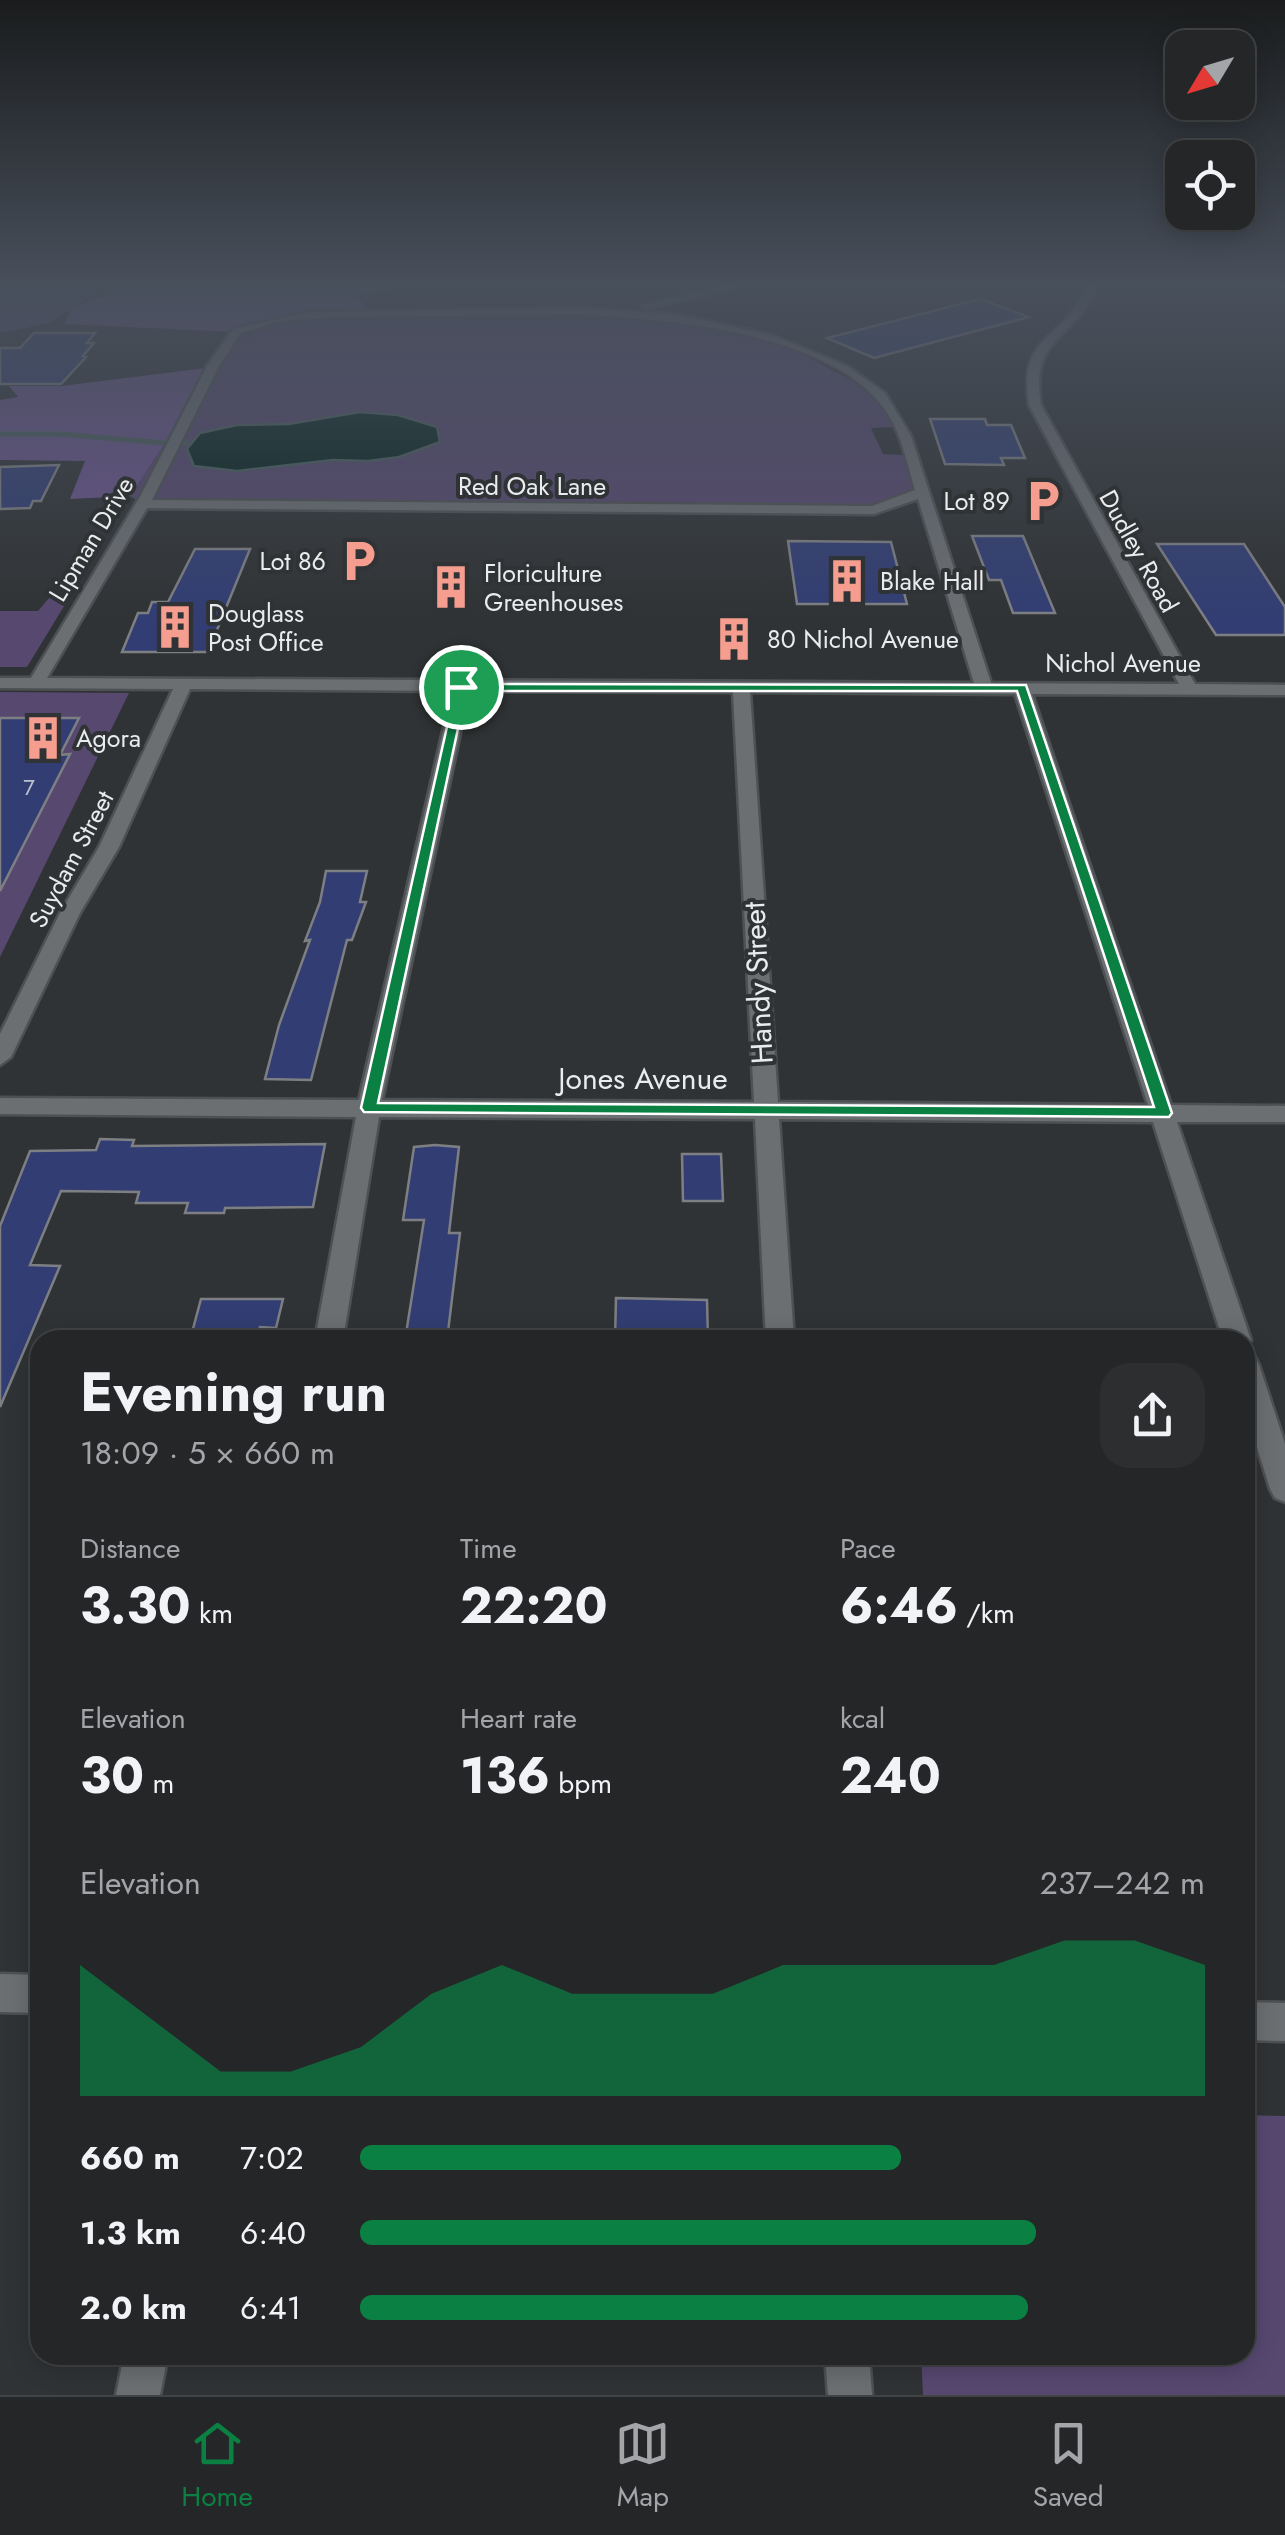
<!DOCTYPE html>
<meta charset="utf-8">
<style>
body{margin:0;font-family:Jost,sans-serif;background:#2c2e30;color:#f1f3f6;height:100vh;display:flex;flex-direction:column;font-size:38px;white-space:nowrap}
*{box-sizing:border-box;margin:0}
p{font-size:32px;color:#a3a5a8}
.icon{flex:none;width:55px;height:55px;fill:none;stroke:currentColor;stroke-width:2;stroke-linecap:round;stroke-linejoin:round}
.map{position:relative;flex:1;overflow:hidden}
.details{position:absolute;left:30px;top:1330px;width:1225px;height:1035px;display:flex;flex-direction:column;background:#242628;border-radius:30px;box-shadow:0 5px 25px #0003,0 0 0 2px #414345}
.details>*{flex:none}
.needle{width:65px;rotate:232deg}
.controls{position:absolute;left:1165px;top:30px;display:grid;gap:20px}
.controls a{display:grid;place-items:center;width:90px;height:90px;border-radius:20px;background:#242628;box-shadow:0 5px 25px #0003,0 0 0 2px #414345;font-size:50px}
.pin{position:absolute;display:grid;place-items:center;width:85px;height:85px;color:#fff;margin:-42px;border:5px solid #fff;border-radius:50%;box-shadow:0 2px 10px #0007}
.round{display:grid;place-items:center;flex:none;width:105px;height:105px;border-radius:30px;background:#2c2e30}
.overview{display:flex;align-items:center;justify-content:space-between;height:170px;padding:0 50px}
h1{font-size:55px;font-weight:700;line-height:75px}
.metrics{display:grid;grid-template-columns:repeat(3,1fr);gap:15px;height:170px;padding:10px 50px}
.metrics div{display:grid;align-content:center}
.metrics b{font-size:50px;font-weight:700}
.metrics small{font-size:28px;font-weight:400}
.metrics p{font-size:28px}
.chart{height:280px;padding:20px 50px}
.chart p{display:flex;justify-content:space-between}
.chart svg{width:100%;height:180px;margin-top:10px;fill:#0b8043;opacity:.7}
ul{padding:0 50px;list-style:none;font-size:32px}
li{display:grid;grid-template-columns:160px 120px 1fr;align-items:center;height:75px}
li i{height:25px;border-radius:12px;background:#0b8043}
.tabs{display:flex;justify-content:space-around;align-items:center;height:140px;border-top:2px solid #414345;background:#242628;font-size:28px;color:#a3a5a8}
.tabs a{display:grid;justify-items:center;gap:5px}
.tabs .current{color:#0b8043}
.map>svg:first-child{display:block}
</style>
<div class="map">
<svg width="1285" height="2395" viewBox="0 0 1285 2395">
<rect width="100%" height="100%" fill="#303335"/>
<!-- green -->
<path fill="#574870" d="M0,285H93L95,293L49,323L0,333Z
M544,312H654L754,328L870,390L895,427L871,428L883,454L904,455L920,493L874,510L140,502L130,496L235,332L287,316Z
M49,598H69L27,667H0V611H38Z
M0,692L129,693L0,957Z
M1245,2115L1285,2116V2395H923L921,2355H1245Z"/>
<!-- forest -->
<path fill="#6a548c" d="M95,285H409L356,295L370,313L287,316L235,332L64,324L72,308L107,295Z
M206,368L202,386L130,496L70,499L85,461L0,460V400L18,397L9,386H62Z"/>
<!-- water -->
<path fill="#04221e" stroke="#495e5c" stroke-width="2.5" d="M360,412L398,415L437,427L440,442L399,457L368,461L333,460L237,471L194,466L187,449L200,433L237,425L289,424Z"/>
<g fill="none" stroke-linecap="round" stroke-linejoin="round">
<!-- stream -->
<path stroke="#495e5c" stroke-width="5" d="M0,434H59L164,443
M184,443H188"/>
</g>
<!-- building -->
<path fill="#323e73" stroke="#7e7f83" stroke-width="2.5" d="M980,299L1029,317L874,358L827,338Z
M34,333H95L87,343H94L83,356L86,357L61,384H0V348H20Z
M930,419H985L987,425H1011L1025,458H1001L1004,465L945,464Z
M59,465L41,501H33L30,508L0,509V467Z
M972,536H1023L1055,613H1013L1001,580H989Z
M788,541L891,542L907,604H797Z
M1157,544H1244L1285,607V635H1216Z
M195,549H250L208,652H122L138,613H148L152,602H168Z
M0,718H79L60,755L70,754L0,891Z
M326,871H367L360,902H366L352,940H347L311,1080L265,1079L279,1025L310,940L305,941L320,902Z
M100,1139L134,1140L132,1146L325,1144L313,1207L225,1208L224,1213H185L188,1203H136L139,1192L61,1191L30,1265L60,1266L0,1407V1226L30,1151L96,1150Z
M435,1145L459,1147L449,1233H460L447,1340H405L424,1220H403L414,1147Z
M682,1154H721L723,1201H683Z
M616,1298L707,1300L708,1340H615Z
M201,1299H283L276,1328L260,1327L258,1340H190Z"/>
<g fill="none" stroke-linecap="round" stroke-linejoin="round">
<!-- street casing -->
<g stroke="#4e5153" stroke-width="5">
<path id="street" d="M727,285H746L646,309L641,306Z
M1087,285H1097C1077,342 1029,333 1041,405L1195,684L1285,685V695L1032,694L1171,1105L1285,1106V1122H1177L1251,1340L1247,1348L1245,1340H1223L1153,1122L779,1119L794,1340H766L755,1119L379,1117L343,1340H315L356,1117L0,1114V1098L359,1100L452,691L190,689L119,847L80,913L11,1057L0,1065V1034L60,913L99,847L173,689L0,688V678H31L141,495L207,366L233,329L308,312L578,308L673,314L771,335L847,366L885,393L911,436L991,683L1179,684L1029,405C1017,331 1066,342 1087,285ZM578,315C664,318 833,332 886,411C902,434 907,464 915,490L872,506L152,500L219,366L241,333L283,321L333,317ZM918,499L974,683L47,678L147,508L874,514ZM469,691L733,692L754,1102L382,1100ZM750,692L1015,694L1148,1105L778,1102Z
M1245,1353L1255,1357L1259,1365L1285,1444V1502L1275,1498L1270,1489L1245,1409Z
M124,2355H168L160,2395H116Z
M825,2355H869L872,2395H828Z"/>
</g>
<!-- secondary casing -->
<g stroke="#4e5153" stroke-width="5">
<path id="secondary" d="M0,1974L40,1975V2013L0,2012Z
M1245,2002L1285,2003V2041L1245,2040Z"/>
</g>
<!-- street -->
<use href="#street" fill="#6c6f72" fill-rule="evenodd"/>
<!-- secondary -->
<use href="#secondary" fill="#6c6f72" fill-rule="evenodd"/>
</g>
<!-- sky -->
<linearGradient id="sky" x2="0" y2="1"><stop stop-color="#1a1c1d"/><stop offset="0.46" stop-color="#48505c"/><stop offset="1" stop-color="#48505c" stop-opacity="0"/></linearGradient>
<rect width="1285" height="620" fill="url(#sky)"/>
<!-- route -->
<path fill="#0b8043" stroke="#fff" stroke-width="2.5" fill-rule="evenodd" d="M461,684L1026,685L1172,1113L1169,1117L364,1112L361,1108L456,687ZM466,691H1017L1154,1107L378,1103Z"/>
<!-- icons -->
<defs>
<g id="parking-bare" transform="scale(3.45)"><path d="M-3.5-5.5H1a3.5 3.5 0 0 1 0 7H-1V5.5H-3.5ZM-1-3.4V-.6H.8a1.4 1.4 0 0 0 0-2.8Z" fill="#f59d8e" stroke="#303335" stroke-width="2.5" paint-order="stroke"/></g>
<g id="building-bare" transform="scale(3.45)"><path d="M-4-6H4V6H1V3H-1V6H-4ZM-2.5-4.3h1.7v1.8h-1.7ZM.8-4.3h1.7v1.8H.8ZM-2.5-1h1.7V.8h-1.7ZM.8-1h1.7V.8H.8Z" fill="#f59d8e" stroke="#303335" stroke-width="2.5" paint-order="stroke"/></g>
</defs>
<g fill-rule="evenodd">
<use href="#parking-bare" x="1043" y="501"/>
<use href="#parking-bare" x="359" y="561"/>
<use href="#building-bare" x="847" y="581"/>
<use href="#building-bare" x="451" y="587"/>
<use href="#building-bare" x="175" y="627"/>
<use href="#building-bare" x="734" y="639"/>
<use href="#building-bare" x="43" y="738"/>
</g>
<g text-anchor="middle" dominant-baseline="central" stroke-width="8" stroke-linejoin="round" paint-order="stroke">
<!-- far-number labels -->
<g font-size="22" fill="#bbc0ce">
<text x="29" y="787">7</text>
</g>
<!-- far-street labels -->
<g font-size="25" fill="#e9ebed" stroke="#303335">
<text x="532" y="486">Red Oak Lane</text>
<text transform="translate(91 539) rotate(-59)">Lipman Drive</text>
<text transform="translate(1139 551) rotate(61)">Dudley Road</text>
<text x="1123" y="663">Nichol Avenue</text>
<text transform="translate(71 859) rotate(-62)">Suydam Street</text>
</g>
<!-- far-poi labels -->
<g font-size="25" fill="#e9ebed" stroke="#303335" text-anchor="start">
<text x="1010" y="501" text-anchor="end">Lot 89</text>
<text x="326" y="561" text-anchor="end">Lot 86</text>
<text x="484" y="573">Floriculture<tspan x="484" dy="29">Greenhouses</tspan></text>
<text x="880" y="581">Blake Hall</text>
<text x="208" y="613">Douglass<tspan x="208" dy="29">Post Office</tspan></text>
<text x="767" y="639">80 Nichol Avenue</text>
<text x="76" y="738">Agora</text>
</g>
<!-- street labels -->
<g font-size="30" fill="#e9ebed" stroke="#303335">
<text transform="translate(758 983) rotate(-93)">Handy Street</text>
<text x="643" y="1078">Jones Avenue</text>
</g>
</g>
</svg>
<div class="controls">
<a><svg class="needle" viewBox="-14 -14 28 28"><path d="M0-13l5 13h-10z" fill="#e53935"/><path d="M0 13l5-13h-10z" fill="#a3a5a8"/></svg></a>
<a><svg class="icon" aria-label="locate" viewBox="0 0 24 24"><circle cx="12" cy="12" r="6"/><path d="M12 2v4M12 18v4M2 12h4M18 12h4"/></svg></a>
</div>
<div class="pin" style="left:461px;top:687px;background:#1e9e55"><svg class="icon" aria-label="arrive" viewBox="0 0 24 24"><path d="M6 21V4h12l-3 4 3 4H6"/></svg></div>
<section class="details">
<div class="overview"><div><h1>Evening run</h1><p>18:09 · 5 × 660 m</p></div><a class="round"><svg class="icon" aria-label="share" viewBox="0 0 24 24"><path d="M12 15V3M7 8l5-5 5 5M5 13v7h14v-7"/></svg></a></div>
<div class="metrics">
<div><p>Distance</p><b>3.30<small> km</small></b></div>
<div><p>Time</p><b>22:20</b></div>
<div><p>Pace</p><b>6:46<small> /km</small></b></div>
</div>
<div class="metrics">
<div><p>Elevation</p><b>30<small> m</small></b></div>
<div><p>Heart rate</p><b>136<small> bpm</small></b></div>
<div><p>kcal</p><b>240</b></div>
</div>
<div class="chart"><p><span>Elevation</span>237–242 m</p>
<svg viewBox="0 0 160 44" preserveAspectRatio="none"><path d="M0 44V12L10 25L20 38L30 38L40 32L50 19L60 12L70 19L80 19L90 19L100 12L110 12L120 12L130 12L140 6L150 6L160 12V44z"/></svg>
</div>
<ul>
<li><b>660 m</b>7:02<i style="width:64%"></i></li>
<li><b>1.3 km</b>6:40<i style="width:80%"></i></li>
<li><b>2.0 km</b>6:41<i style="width:79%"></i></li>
</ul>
</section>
</div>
<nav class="tabs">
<a class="current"><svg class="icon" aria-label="home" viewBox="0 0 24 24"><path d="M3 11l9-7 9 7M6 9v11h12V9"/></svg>Home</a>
<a><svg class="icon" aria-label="map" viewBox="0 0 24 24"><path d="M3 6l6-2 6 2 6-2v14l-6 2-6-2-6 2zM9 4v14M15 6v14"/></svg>Map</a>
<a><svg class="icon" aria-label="saved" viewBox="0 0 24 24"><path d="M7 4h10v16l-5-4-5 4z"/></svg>Saved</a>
</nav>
